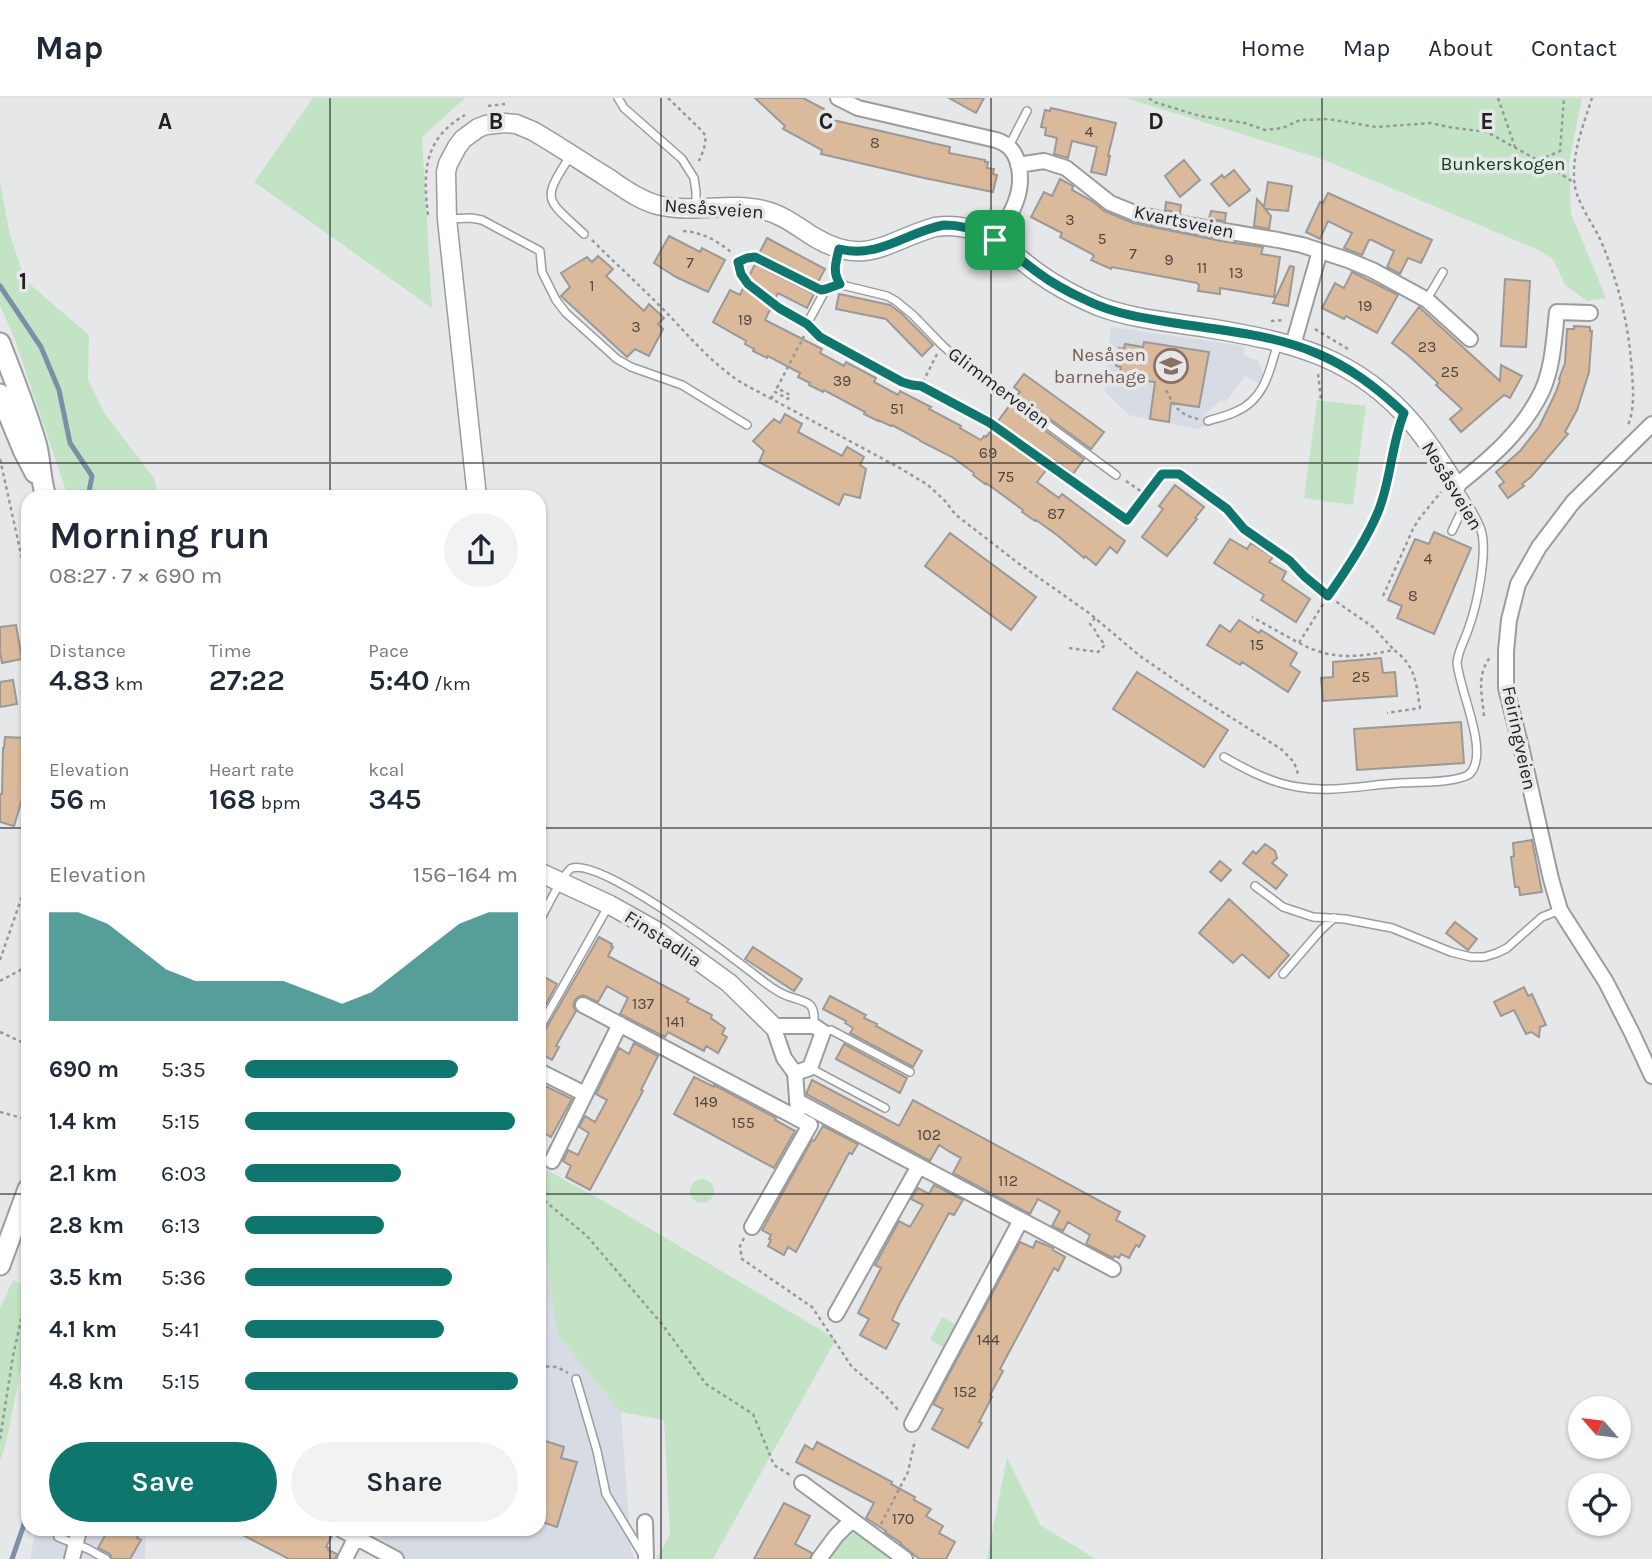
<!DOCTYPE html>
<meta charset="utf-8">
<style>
body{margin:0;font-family:Karla,sans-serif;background:#f2f2f3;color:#1f2937;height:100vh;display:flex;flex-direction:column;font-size:26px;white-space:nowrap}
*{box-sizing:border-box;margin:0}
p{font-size:23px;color:#747a83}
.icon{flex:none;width:38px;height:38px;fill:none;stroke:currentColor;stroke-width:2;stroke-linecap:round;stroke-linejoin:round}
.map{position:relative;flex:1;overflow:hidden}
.details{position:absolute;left:21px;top:392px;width:525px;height:1046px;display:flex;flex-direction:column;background:#fff;border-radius:21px;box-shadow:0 2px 5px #0004}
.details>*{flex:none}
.needle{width:46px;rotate:298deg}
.fabs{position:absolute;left:1568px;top:1298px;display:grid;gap:14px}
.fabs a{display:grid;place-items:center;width:63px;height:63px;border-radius:50%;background:#fff;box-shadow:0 2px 5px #0004;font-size:35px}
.pin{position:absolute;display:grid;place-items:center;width:60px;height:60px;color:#fff;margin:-30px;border-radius:14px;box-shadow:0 4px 10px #0006}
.round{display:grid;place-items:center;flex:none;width:74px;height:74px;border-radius:37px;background:#f2f2f3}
.overview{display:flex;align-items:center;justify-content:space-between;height:119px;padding:0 28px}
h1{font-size:38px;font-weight:600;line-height:52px}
.stats{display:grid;grid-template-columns:repeat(3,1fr);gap:10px;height:119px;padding:7px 28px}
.stats div{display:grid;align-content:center}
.stats b{font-size:30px;font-weight:600}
.stats small{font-size:19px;font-weight:400}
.stats p{font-size:19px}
.chart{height:196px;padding:14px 28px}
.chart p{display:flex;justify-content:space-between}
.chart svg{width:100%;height:126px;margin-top:7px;fill:#0f766e;opacity:.7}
.action{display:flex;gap:14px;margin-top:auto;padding:14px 28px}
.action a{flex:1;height:80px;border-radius:42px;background:#0f766e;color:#fff;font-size:28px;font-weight:600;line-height:80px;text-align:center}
.action a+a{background:#f2f2f3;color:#1f2937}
ul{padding:0 28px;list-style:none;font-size:23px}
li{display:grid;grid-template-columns:112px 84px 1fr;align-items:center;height:52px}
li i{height:18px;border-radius:9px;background:#0f766e}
header{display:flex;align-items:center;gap:42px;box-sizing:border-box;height:98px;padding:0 35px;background:#fff;border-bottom:2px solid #e0e1e3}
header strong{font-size:33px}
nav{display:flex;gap:38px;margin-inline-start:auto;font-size:24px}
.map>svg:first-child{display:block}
</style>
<header>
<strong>Map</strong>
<nav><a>Home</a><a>Map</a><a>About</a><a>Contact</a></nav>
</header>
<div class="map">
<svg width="1652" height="1461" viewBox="0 0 1652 1461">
<rect width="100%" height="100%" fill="#e6e7e9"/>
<!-- built -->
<path fill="#d7dbe4" d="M1111,229L1245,248L1244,258L1258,263L1263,276L1260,286L1245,278L1225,304L1221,302L1204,317L1210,326L1197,331L1129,317L1105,294Z
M539,1132L543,1133L557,1236L621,1314L631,1452L635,1461H405L372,1432H539Z
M36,1432H146L145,1461H30Z"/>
<!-- green -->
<path fill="#c3e4c4" d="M313,0H465L422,39L432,210L254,84Z
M1126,0H1582L1569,65L1571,115L1606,200L1587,203L1565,187L1553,161L1536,151L1322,61Z
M0,84L10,137L25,182L89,237L88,281L104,315L154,380L158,399H68L15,242L0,207Z
M1317,302L1366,308L1353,407L1304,400Z
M539,1068L600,1101L836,1241L713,1461H656L670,1437L664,1322L621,1314L557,1236L543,1133L539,1132Z
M690 1093a12 12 0 1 1 24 0a12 12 0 1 1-24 0Z
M13,1182L28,1190C28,1232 21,1274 12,1315C9,1331 6,1348 0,1363V1210Z
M942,1219L955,1226L943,1249L930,1242Z
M1007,1359L1040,1427L1096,1461H987Z
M853,1427L896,1461H826Z"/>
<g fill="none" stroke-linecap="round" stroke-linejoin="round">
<!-- stream -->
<path stroke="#7b90a8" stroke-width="5" d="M0,188L41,249L59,292L70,345L92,378L88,399
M12,1461L28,1415"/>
</g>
<!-- building -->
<path fill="#dbba9b" stroke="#9b9997" stroke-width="2" d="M755,0H803L824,11L820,19L950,49L949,55L985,62V64H988L987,70L994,71L993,76L997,77L993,94L924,80L821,56L822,52L783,31L785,28Z
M949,0H984L976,15Z
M1051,10L1116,25L1108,58H1110L1106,77L1091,74L1097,49L1072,43L1068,60L1054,56L1057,40L1045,37L1046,30L1041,29L1045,12L1050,13Z
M1184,62L1200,82L1180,99L1165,78Z
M1234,72L1250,92L1229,108L1211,86L1222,77L1224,80Z
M1060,81L1073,88L1072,92L1092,103L1104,113L1133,125L1221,143L1263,149L1261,156L1280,159L1274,199L1220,190V196L1198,193L1199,187L1197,185L1112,169L1111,171L1091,162L1094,158L1092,156L1060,139L1062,135L1031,119L1044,94L1052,98Z
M1268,84L1292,88L1288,113L1265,111L1271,118L1269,131L1254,128L1257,101L1264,109Z
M1328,95L1432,142L1421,165L1408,160L1400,176L1387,169L1394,153L1372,142H1369L1362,157L1344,150L1352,135L1328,123L1320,141L1306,134L1320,104L1323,105Z
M1166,104L1181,107L1180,115L1165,112Z
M1211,113L1226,115L1225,123L1209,121Z
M669,138L700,154L702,150L725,162L708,194L676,179L654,165Z
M767,140L825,171L818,184L761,155L760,154Z
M598,158L613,171L606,178L644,213L649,206L664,220L658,226L663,231L649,258L635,251L627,259L561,198L570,189L561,175L587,159L592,164Z
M755,166L814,196L807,210L778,195L765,222L822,251L820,255L844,268L846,264L876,280L874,284L898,297L900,293L931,309L929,311L961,328L960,330L981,342L984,338L986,339L1010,307L1084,361L1073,376L1054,362L1037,384L1059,400L1062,396L1125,443L1117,455L1110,449L1096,467L1085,458L1084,460L1057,437L1036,422L1035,423L1022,414L1023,412L986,385L985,386L973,377L974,375L952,359L920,343V342L892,327L891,328L878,322V323L864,316L865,314L824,292L823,294L809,287L810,285L798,279L800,275L768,258L767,260L753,253L754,251L745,246L746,243L713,224L730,192L740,197Z
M1290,168L1294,169L1288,208L1273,205Z
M1352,174L1398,197L1377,235L1346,218L1344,221L1322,210L1335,185L1344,190Z
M1505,181L1530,183L1526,249L1501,248Z
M839,196L890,207L901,215L933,247L922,258L886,221L836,211Z
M1419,209L1500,283L1501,267L1522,278L1510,300L1504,297L1461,334L1450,321L1462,311L1436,287L1438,285L1409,258L1392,245Z
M1574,228L1590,229V233H1592L1589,274L1577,312L1565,334L1568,336L1531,379L1522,386L1524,388L1508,400L1499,388L1504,384L1496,374L1520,353L1539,329L1556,294L1560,282L1559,281L1565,265L1567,231H1574Z
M1144,244L1209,254L1199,309L1171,305L1169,324L1150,321L1155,284L1139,282V277L1120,274L1121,269L1116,268L1119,250L1124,251L1125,246L1143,249Z
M1024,276L1104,334L1091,351L1017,297L1020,294L1014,289Z
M785,316L802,326L798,334L842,358L847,349L864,359L860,367L866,371L860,400L844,396L839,407L759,364L764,353L753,343L774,321L780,325Z
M1175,387L1204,409L1195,420L1197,421L1167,458L1142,439L1163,411L1159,408Z
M1434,434L1471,450L1434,536L1397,520L1402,508L1388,502L1415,441L1429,446Z
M950,435L1036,499L1011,532L925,468Z
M1230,441L1247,451L1251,445L1273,459L1269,464L1286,474L1282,482L1310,501L1296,524L1261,502L1264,497L1214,465Z
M1239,522L1259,535L1261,532L1297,555L1290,567L1300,574L1288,594L1242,564L1240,567L1207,547L1220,527L1230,534Z
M16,527L22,561L2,565L0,554V529Z
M1381,560L1383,575L1395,574L1397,598L1323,603L1321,580L1333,579V564Z
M1137,574L1228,632L1204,669L1113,611Z
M13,582L17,606L0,609V584Z
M1461,624L1464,665L1357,672L1354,631Z
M5,639L28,640V681L14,728L0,724V696H2L3,650H4Z
M1532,742L1542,794L1520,797L1519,789H1515L1511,759L1514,758L1513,745Z
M1265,746L1275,753L1277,760L1272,765L1287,777L1276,791L1243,765L1253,753L1256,756Z
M1220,763L1231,772L1221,783L1210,774Z
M1229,801L1289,857L1269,880L1242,856L1233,865L1199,835Z
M1455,824L1477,841L1468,852L1446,835Z
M599,839L612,846L611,848L613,849L608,858L689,901L687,904L712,917L711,920L725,930L722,936L727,939L718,955L706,948L704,953L668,934L665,939L620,916L628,900L607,888L598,904L583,897L578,899L575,902L573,908L576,913L556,948L559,949L552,962L539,955V937L544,934Z
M753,849L802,881L794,893L745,861Z
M539,876L557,886L539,919Z
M1524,889L1528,898L1532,896L1546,927L1540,929L1539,939L1531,934L1526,936L1514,912L1501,918L1494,904Z
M830,898L866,917L864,920L877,926L876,928L922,953L913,969L850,935L853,930L845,925L846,923L823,911Z
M634,945L658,958L641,992L643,993L590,1092L566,1079L571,1068L563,1063L568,1052L578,1057L589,1035L579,1029L585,1018L595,1024L607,1002L596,996L619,950L629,956Z
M844,946L907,980L900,995L836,961Z
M694,979L714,989V987L776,1020L775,1022L795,1033L774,1070L674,1016Z
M812,982L899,1028L913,1002L1120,1114L1116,1122L1145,1138L1139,1149L1136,1147L1129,1160L1121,1156L1119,1160L1115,1158L1113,1160L1086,1146L1090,1137L1068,1124L1063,1133L1052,1128L1060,1113L1038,1101L1030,1116L953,1075L961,1060L950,1054L939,1047L930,1063L806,996Z
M539,985L572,1001L551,1039L539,1032Z
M823,1028L858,1046L852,1056L849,1055L796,1154L788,1149L784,1157L768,1148L771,1142L769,1141L771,1137L762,1132L812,1042L814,1043Z
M934,1087L963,1102L954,1117L949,1115L900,1205L892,1222L899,1226L886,1251L860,1237L869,1221L858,1215L881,1170L875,1167L899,1123L910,1129L923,1107L911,1101L918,1090L929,1096Z
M1036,1143L1053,1150V1152L1065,1159L1058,1173L1054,1170L1000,1271L1003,1273L990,1297L992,1299L979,1324L982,1325L968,1350L932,1331L943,1311L933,1306L1020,1144L1033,1150Z
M539,1341L564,1349L561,1360L577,1364L557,1429L539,1423Z
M817,1344L892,1384L891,1386L915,1399L914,1402L931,1411L926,1418L943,1428L939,1435L955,1444L946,1461H920L914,1457L901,1446V1445L885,1434L886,1433L866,1420L874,1405L796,1364L805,1347L813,1352Z
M784,1405L810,1418L795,1446L812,1455L810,1461H754Z
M108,1432H132L139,1436L137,1440L141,1442L130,1461H112L110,1456L98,1450Z
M233,1432H321L332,1438L326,1449L329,1450L328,1452L337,1456L335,1461H289Z"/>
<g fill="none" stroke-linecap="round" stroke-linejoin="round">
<!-- service casing -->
<g stroke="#9b9c9e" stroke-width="10">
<path id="service" d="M618,0L624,10L682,61L694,80L696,94V110
M1009,48L1027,13
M571,57C540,104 546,100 584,136
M448,121L471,120L482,122L540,153L542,174L556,202L566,215L617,261L631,269L682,287L747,327
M839,152C835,166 830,180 846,188L887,198L896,203L913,217L942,247L976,277L1021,307L1116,377
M738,164L747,160L755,159L821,192L826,191L840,186
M1427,201L1443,174
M807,226L826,191
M1208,323C1217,320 1227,318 1235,314C1265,302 1270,272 1278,244
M1452,433L1466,404
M1340,480C1353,459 1369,437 1378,414C1391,384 1391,350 1402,319
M1224,659C1247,672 1271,685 1298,689C1332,695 1365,687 1399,685C1416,684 1454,685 1468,677C1471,675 1473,673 1474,669C1485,646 1460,592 1457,565C1458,552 1465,542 1469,529C1477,507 1488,454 1481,432C1476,417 1465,402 1457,389
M1255,788L1283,809L1313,819L1345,821L1392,830L1451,854L1471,859H1484L1497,855L1507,850L1542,819L1560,812
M539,824C544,815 565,772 572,770C601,761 720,850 746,870C757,878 769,889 781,895C789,900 803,901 810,907C815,912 814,921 814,928
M1283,876L1321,832L1334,820
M539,931L609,807
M823,934L831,932L910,974
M810,970L885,1010
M576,1281L597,1353L606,1396L643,1457
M59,1432L58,1439L88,1451L106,1461"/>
</g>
<!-- minor casing -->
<g stroke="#9b9c9e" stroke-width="18">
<path id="minor" d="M838,0L858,10L996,42C1008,46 1014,52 1018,65C1026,94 1010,118 995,142
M1018,67L1044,63L1066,70L1110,105L1137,116L1189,127L1278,142L1302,147L1348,162L1372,172L1427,202L1470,241
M1293,247L1320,153
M1652,326L1573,404L1539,449L1518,486L1509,522L1506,553V590L1522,653L1551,781L1560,812L1606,884L1632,935L1652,978
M1456,388C1490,361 1523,333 1542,293C1553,269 1554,240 1557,214L1590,215
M583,907L810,1027L752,1129
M773,928H814L823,934L810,970L795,975L784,960Z
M539,973L585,996
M795,975L798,1013
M797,1003L919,1068L836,1216
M552,1063L620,926
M1021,1122L1113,1171
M912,1326L1021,1122L919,1068
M802,1385L905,1461
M645,1424L646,1461
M342,1432L396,1461
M72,1461L79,1432
M345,1461L356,1439L358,1432
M819,1461L836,1438L852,1422"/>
</g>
<!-- tertiary casing -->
<g stroke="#9b9c9e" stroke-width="21">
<path id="tertiary" d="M477,399L447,121L446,74L448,66L457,49L463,41L478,30L486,27L505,25L516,26L533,33C557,47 581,63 605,78C622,89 641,104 662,108C695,115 730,104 763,112C782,116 798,129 814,139C866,170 886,143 935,129C980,122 1004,150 1038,175C1056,188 1077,199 1098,208C1132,221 1171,224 1208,230C1292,244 1356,258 1414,327C1430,346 1443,367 1456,388
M539,774L610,807L660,835L729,885L773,928"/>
</g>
<!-- secondary casing -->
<g stroke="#9b9c9e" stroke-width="23">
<path id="secondary" d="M0,245C13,278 26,311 36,345C41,362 40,381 46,399
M0,296L23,352L35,375
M0,1167L28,1091"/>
</g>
<!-- path -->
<path stroke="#98989a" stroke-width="2.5" stroke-dasharray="3.5 3.5" stroke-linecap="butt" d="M668,0L699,30L706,38L704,51L699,63
M1149,0L1154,4L1200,18L1245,25L1265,32L1283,30L1300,22L1328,21L1376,29L1431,25L1448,29L1487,34L1550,69L1575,85
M1498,0L1515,49
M1592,0C1584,25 1573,52 1574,79C1574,104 1594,125 1603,148C1620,190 1629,229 1632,274C1633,292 1635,310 1628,327
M488,8L505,6
M1539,62L1560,53L1564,0
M428,117C423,75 423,41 465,17
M683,133C702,134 718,143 732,155
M592,142C614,164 637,185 659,207C686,234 709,264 742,285L898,369L928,387L945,403L956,417L1018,465L1089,515L1140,558L1205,603L1281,651L1294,664L1298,676
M741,173C752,194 776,209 797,220
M1271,223L1285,222
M1315,231L1348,251
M815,234L820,239L902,284L912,287L921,288
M937,256L921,288L990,325L1127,422L1162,376H1179L1227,411L1243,431L1290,463L1304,478L1328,498L1299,545L1252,519
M1318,276L1321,302
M1166,292C1175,309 1178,316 1198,321
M771,301L775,294L788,301L790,297L777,290L804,238
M0,361L28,488
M1126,383L1146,397
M1334,489L1328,498L1373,529L1393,551
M1383,498L1413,431L1419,421L1441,394
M1299,545C1333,563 1358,559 1394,552C1416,568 1416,585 1420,610L1387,615
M1069,550L1098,554L1105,547L1095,534V532L1090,526L1095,520
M1484,618C1482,595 1476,577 1491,558
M0,862L28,781
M0,883L28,868
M0,934L28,947
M0,1014L26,1021
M539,1098L587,1138L661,1225L706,1286L753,1316L774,1367L790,1377
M744,1140L740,1148L742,1161L812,1209L852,1269L883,1295L900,1314
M539,1268L557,1269L568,1275
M0,1341L13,1258L28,1190
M881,1426L908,1374L915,1342"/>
<!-- service -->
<use href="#service" stroke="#fff" stroke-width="7"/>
<!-- minor -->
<use href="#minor" stroke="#fff" stroke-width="14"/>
<!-- tertiary -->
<use href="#tertiary" stroke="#fff" stroke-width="18"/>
<!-- secondary -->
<use href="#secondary" stroke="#fff" stroke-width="19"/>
</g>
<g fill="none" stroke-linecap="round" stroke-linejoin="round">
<!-- route casing -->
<g stroke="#fff" stroke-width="14">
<path id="route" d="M944,127C985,127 1007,152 1037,174C1053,186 1070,195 1088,203C1117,217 1149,221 1181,226C1226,233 1274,237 1316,255C1350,269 1377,290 1404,315C1391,347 1391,383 1378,414C1367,441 1345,474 1328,498L1304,478L1290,463L1244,431L1227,411L1179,376H1162L1127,422L990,325L921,288L912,287L902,284L820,239L807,226L779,210L748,186L741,176L738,164L747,160L755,159L821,192L826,191L840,186C832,174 836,164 839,151C880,161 906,134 944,127Z"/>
</g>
<!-- route -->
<use href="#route" stroke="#0f766e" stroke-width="9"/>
</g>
<!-- grid -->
<path fill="none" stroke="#212122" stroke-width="2" stroke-opacity="0.55" d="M330,0V399M661,0V1461M991,0V1461M1322,0V1461M0,365H1652M0,730H28M539,730H1652M0,1096H28M539,1096H1652M330,1432V1461"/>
<!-- icons -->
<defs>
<g id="school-ring" transform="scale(1.75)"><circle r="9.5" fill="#e6e7e9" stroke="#8d6e63" stroke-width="1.5"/><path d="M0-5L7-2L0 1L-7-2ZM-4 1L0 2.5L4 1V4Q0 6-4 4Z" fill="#8d6e63"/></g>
</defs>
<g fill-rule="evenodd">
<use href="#school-ring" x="1171" y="268"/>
</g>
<g text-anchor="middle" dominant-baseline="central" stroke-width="7" stroke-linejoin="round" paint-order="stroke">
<!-- number labels -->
<g font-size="16" fill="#504740">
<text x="1089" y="33">4</text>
<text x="875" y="44">8</text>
<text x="1070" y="121">3</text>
<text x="1102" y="140">5</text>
<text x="1133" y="155">7</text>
<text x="1169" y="161">9</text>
<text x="690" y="164">7</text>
<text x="1202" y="169">11</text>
<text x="1236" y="174">13</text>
<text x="592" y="187">1</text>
<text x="1365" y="207">19</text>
<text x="745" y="221">19</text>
<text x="636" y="228">3</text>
<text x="1427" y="248">23</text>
<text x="1450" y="273">25</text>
<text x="842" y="282">39</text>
<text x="897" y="310">51</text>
<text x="988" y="354">69</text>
<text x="1006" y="378">75</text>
<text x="1056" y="415">87</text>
<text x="1428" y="460">4</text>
<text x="1413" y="497">8</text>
<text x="1257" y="546">15</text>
<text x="1361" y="578">25</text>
<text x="643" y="905">137</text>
<text x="675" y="923">141</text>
<text x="706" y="1003">149</text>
<text x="743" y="1024">155</text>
<text x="929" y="1036">102</text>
<text x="1008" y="1082">112</text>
<text x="988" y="1241">144</text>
<text x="965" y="1293">152</text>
<text x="903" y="1420">170</text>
</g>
<!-- park labels -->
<g font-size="19" fill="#0f4118" stroke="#e6e7e9">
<text x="1503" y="66">Bunkerskogen</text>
</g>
<!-- street labels -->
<g font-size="19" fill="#212122" stroke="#e6e7e9">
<text transform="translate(714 111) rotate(4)">Nesåsveien</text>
<text transform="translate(1184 124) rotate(12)">Kvartsveien</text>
<text transform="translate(999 290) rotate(37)">Glimmerveien</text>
<text transform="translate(1452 388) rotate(59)">Nesåsveien</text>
<text transform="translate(1519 640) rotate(78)">Feiringveien</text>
<text transform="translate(663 841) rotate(33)">Finstadlia</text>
</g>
<!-- education labels -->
<g font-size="19" fill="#785e54" stroke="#e6e7e9" text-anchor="end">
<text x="1146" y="257">Nesåsen<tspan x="1146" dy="22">barnehage</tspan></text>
</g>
</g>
<g font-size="23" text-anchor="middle" font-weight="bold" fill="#212122" stroke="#e6e7e9" stroke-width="7" stroke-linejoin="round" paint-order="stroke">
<text x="165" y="31">A</text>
<text x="496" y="31">B</text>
<text x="826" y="31">C</text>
<text x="1156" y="31">D</text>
<text x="1487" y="31">E</text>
<text x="23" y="191">1</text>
</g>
</svg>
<div class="fabs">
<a><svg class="needle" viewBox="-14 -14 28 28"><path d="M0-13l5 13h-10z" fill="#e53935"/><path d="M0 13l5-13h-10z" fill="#747a83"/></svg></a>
<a><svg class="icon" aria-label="locate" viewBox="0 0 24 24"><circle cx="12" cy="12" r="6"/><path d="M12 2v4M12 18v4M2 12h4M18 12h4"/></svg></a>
</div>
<div class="pin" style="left:995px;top:142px;background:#1e9e55"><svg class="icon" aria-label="arrive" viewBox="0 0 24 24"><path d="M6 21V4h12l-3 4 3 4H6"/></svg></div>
<section class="details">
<div class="overview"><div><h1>Morning run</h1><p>08:27 · 7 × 690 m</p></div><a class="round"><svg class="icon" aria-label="share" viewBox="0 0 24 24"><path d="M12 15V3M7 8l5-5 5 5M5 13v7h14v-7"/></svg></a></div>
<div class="stats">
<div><p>Distance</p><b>4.83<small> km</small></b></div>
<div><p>Time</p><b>27:22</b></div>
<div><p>Pace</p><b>5:40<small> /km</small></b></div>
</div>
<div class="stats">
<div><p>Elevation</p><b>56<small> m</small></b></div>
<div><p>Heart rate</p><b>168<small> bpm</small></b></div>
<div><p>kcal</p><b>345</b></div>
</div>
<div class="chart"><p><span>Elevation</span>156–164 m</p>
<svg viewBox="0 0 160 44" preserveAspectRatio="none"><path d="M0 44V6L10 6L20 10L30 18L40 26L50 30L60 30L70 30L80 30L90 34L100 38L110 34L120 26L130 18L140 10L150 6L160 6V44z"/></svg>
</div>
<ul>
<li><b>690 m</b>5:35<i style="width:78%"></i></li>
<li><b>1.4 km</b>5:15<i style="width:99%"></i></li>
<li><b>2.1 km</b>6:03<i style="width:57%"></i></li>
<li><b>2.8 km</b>6:13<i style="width:51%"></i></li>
<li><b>3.5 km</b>5:36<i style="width:76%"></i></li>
<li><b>4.1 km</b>5:41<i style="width:73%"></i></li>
<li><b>4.8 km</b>5:15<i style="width:100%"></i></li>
</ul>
<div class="action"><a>Save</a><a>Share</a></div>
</section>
</div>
